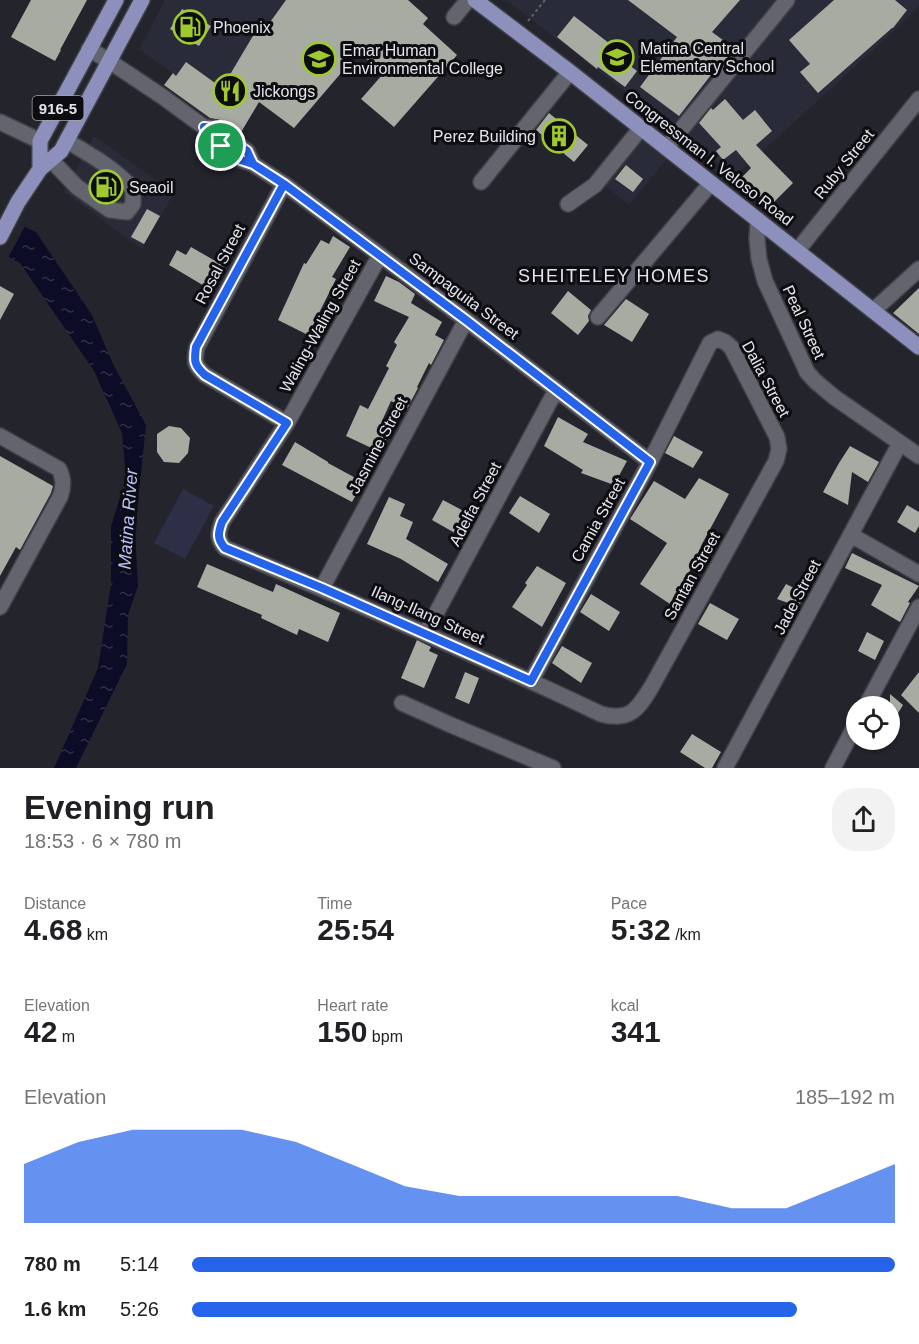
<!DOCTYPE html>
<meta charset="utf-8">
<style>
body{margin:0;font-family:Arial,sans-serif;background:#f2f2f2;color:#202124;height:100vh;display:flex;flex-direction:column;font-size:22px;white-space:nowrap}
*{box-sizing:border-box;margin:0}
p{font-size:20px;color:#757577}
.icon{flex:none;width:33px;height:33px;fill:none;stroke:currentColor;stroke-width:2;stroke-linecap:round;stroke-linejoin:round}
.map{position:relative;height:768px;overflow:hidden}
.sheet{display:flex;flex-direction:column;background:#fff;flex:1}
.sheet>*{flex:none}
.fabs{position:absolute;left:846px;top:696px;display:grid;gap:12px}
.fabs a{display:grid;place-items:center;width:54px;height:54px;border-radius:50%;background:#fff;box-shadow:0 2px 4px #0004;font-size:30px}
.pin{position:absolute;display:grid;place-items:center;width:51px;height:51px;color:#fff;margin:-26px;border:3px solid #fff;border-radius:50%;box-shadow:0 2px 6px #0007}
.round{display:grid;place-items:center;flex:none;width:63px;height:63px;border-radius:24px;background:#f2f2f2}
.overview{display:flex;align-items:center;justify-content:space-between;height:102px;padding:0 24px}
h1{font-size:33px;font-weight:800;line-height:45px}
.stats{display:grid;grid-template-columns:repeat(3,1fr);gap:9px;height:102px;padding:6px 24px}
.stats div{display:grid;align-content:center}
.stats b{font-size:30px;font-weight:800}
.stats small{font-size:16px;font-weight:400}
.stats p{font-size:16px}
.chart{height:168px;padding:12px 24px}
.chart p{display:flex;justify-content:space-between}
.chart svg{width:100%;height:108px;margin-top:6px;fill:#2563eb;opacity:.7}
ul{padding:0 24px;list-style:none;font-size:20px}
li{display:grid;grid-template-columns:96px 72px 1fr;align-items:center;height:45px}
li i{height:15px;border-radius:8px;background:#2563eb}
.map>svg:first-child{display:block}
</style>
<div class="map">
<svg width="919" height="768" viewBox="0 0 919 768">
<defs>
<pattern id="water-ripples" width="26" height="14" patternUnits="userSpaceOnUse" patternTransform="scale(1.5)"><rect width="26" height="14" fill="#0d0c26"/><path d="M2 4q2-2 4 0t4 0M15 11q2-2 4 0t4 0" fill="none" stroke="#302f46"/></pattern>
</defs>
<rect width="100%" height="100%" fill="#23242c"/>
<!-- built -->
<path fill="#2a2b39" d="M165,0H318L245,126L139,49Z
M506,0H919V6L893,32L735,176Z
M94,136L174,193L142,249L64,192Z
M640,137L667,158L629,205L603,184Z"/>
<!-- garden -->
<path fill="#2d2f46" d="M183,489L214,506L185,559L154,543Z"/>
<!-- water -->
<path fill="url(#water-ripples)" d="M0,215L36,232L92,315L113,364L146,425L135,531L138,586L128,615L127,664L76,768H54L98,668L111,584V526L126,478L122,433L94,371L20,263L0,253Z"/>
<!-- pier -->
<path fill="#23242c" d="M0,212L26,224L7,260L0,256Z"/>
<!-- building -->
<path fill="#a8aba2" d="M31,0H87L60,50H61L55,61L11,37Z
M286,0H408L428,18L423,24L457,55L394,127L361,99L383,74L359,52L294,128L259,102L240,134L220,120L210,118L164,85L173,73L176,76L186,62L222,88L257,29L263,32Z
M628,0H740L712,32L735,49L720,67L718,66L679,116L640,87L677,37Z
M834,0H895L907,10L893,28H892L818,93L800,72L810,64L789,40Z
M182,9L211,26L199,46L170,29Z
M574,16L614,47L611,51L637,71L625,87L598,67L597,69L557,37Z
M725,99L743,120L755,110L772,131L756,145L793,183L769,207L741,178L751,168L736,150L723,160L716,151L721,147L699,123L711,108L713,110Z
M549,113L588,145L574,162L536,130Z
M626,165L643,179L633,192L615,179Z
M97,172L104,176L121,191L116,201H114L91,185Z
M147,209L160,216L144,244L131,237Z
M333,236L350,247L332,277L336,279L308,335L278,320L304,263L306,264L321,240L329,244Z
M191,247L224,266L211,290L169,265L177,250L186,255Z
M386,276L399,282L415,294L411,303L442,322L435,335L444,340L431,365L429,363L417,387L418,388L407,409L391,401L382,421L393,426L380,452L346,436L360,405L368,409L389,368L386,366L397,345L394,342L409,317L374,301Z
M0,286L14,294L0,320Z
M919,288V334L893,313Z
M568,291L591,310L588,316L589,321L578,335L551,313Z
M626,299L649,314L632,342L604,325Z
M558,417L588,434L583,442L627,461L614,485L581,473L583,470L544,446Z
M169,426L181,428L190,438L188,453L179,463L164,462L157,452V434Z
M674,436L703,452L693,468L665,453Z
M295,442L328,462V463L363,482L352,502L282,465Z
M850,446L879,462L868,482L852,472L848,505L823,492L839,463Z
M0,456L53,486L51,493L20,550L16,547L0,576Z
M699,478L729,494L702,544L692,567L670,604L640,584L667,543L630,519L654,481L685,499Z
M520,496L550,514L539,533L509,513Z
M389,497L405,504L400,516L413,522L406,539L448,564L438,582L401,559L367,544Z
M443,500L473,516L462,537L432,520Z
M907,505L919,512V526L915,533L897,522Z
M852,553L919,586L908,602L910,603L900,622L871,605L882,585L845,568Z
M207,564L273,592L276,584L340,613L328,642L299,629L297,635L261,618L262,615L197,587Z
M537,566L566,583L542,627L512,607L527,585L525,583Z
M786,584L804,593L799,607L777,599Z
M591,594L620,612L609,631L580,612Z
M710,603L739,619L727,640L698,624Z
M867,632L884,641L875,660L858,651Z
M417,640L431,647L429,651L438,655L424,688L401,678Z
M562,646L592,663L581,683L552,663Z
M465,672L479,678L469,704L455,698Z
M919,672V713L901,695Z
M890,694L903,705L890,726Z
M692,734L721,752L712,768H705L680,752Z"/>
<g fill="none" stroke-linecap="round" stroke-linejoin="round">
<!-- minor casing -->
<g stroke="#404147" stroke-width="18">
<path id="minor" d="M454,17L468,0
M89,49L109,61L163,97L204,127L209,137L241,160L253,164L284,184L380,255L466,320L650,462
M0,122L40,141
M204,127L215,128L247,151L253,164
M666,148L787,0
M51,160L77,187L110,210L127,212L133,204V189C114,168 91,155 67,141
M481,182L570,72
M284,184L197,347C194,361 194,365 205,375L287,423
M568,204L595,185L641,128
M758,220L757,239L759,259L765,281L807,372L815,381L834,397L919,456
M797,251L919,99
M380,255L287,423L222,522C218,533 217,539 225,548C352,601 477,655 601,714C630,722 638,709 652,686L776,461L779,449L777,437L731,347L725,342L718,339L710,343L650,462L531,681
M874,310L919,269
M598,317L711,183
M0,436L59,469C64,479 64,487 60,497L0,607
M851,535L919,574
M322,588L466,320
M425,634L556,390
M402,703L451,725L553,768
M866,706L919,607
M725,768L900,443
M833,768L856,724"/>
</g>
<!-- major casing -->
<g stroke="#404147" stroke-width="18">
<path id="major" d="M475,0L570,72L919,347
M40,169V141L116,0
M0,237L18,202L40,169L61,151L142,0"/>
</g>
<!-- path -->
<path stroke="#616269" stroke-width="2" stroke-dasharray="3 3" stroke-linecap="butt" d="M528,21L545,0"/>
<!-- minor -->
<use href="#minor" stroke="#63646e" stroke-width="15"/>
<!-- major -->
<use href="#major" stroke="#8d90bc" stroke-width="15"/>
</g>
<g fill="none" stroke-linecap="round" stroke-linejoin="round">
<!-- route casing -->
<g stroke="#fff" stroke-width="12">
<path id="route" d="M221,146L241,160L253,164L284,184L196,347C194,361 194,365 205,375L287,423L222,522C218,533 217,539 225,548L322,588L531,681L650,462L466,320L284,184L253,164L247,151L215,128L204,127L209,137L221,146"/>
</g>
<!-- route -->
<use href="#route" stroke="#2563eb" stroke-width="8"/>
</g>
<!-- icons -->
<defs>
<g id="fuel-ring" transform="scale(1.725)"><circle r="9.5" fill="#0d0d11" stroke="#9eca2e" stroke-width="1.5"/><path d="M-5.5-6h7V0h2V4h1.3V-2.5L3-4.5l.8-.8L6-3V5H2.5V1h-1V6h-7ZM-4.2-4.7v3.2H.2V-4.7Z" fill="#9eca2e"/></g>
<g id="school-ring" transform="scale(1.725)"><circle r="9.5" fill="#0d0d11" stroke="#9eca2e" stroke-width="1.5"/><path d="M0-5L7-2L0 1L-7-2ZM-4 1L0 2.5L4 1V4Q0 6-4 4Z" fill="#9eca2e"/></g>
<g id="university-ring" transform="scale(1.725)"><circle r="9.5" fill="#0d0d11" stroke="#9eca2e" stroke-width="1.5"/><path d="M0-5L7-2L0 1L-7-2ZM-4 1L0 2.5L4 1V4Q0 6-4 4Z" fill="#9eca2e"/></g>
<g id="restaurant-ring" transform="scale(1.725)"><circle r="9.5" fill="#0d0d11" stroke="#9eca2e" stroke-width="1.5"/><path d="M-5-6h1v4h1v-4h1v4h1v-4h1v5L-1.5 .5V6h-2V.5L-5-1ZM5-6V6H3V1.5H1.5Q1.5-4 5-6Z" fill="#9eca2e"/></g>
<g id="building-ring" transform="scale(1.725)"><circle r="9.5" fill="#0d0d11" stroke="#9eca2e" stroke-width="1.5"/><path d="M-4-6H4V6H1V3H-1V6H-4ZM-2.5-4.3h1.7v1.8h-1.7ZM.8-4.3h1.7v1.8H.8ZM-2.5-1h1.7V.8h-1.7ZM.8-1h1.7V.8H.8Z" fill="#9eca2e"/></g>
</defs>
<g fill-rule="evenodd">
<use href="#fuel-ring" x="190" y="27"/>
<use href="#school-ring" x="617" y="57"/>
<use href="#university-ring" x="319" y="59"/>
<use href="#restaurant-ring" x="230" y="91"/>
<use href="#building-ring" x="559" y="136"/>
<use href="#fuel-ring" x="106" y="187"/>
</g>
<g text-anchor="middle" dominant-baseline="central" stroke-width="6" stroke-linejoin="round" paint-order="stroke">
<!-- shield labels -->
<rect fill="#0d0d11" stroke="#a4a4a9" stroke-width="1.5" x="32.5" y="96" width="51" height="24" rx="4.5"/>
<g font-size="15" font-weight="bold" fill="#e4e5ea">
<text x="58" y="108">916-5</text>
</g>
<!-- poi labels -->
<g font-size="16" fill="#e4e5ea" stroke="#0d0d11" text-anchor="start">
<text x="213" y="27">Phoenix</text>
<text x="640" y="48">Matina Central<tspan x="640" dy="18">Elementary School</tspan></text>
<text x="342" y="50">Emar Human<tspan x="342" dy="18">Environmental College</tspan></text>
<text x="253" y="91">Jickongs</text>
<text x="536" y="136" text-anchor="end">Perez Building</text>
<text x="129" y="187">Seaoil</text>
</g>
<!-- street labels -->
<g font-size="16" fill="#e4e5ea" stroke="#0d0d11">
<text transform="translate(709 158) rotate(38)">Congressman I. Veloso Road</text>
<text transform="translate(844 164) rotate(-51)">Ruby Street</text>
<text transform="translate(220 264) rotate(-62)">Rosal Street</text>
<text transform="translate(464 296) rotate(37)">Sampaguita Street</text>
<text transform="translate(804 322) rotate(65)">Peal Street</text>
<text transform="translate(320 326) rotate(-61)">Waling-Waling Street</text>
<text transform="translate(766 379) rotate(62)">Dalia Street</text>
<text transform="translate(378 445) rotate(-62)">Jasmine Street</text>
<text transform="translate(475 504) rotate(-62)">Adelfa Street</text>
<text transform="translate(598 520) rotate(-61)">Camia Street</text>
<text transform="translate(692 576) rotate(-61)">Santan Street</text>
<text transform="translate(797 597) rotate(-62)">Jade Street</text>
<text transform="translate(428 615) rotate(24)">Ilang-Ilang Street</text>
</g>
<!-- neighbourhood labels -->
<g font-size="18" letter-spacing="1.5" fill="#e4e5ea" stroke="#0d0d11">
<text x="614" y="276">SHEITELEY HOMES</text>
</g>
<!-- water labels -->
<g font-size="18" font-style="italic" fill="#bbc0fb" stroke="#0d0d11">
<text transform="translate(128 519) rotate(-86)">Matina River</text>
</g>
</g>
</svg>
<div class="fabs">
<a><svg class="icon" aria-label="locate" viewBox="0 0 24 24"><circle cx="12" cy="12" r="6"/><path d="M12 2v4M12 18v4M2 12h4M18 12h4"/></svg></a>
</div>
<div class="pin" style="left:221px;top:146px;background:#1e9e55"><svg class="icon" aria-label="arrive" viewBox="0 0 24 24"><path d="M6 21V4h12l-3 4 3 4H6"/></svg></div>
</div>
<section class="sheet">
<div class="overview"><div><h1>Evening run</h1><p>18:53 · 6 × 780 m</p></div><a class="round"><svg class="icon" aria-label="share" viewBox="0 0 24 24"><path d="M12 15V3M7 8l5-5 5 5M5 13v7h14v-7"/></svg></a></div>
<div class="stats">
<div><p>Distance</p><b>4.68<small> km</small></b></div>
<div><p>Time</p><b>25:54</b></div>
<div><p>Pace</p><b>5:32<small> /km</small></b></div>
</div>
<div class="stats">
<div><p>Elevation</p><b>42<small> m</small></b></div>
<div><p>Heart rate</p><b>150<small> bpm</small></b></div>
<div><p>kcal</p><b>341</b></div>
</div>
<div class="chart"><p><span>Elevation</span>185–192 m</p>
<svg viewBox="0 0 160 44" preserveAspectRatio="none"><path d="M0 44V20L10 11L20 6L30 6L40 6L50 11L60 20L70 29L80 33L90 33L100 33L110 33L120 33L130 38L140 38L150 29L160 20V44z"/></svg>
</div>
<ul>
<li><b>780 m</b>5:14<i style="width:100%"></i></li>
<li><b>1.6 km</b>5:26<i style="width:86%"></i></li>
</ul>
</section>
